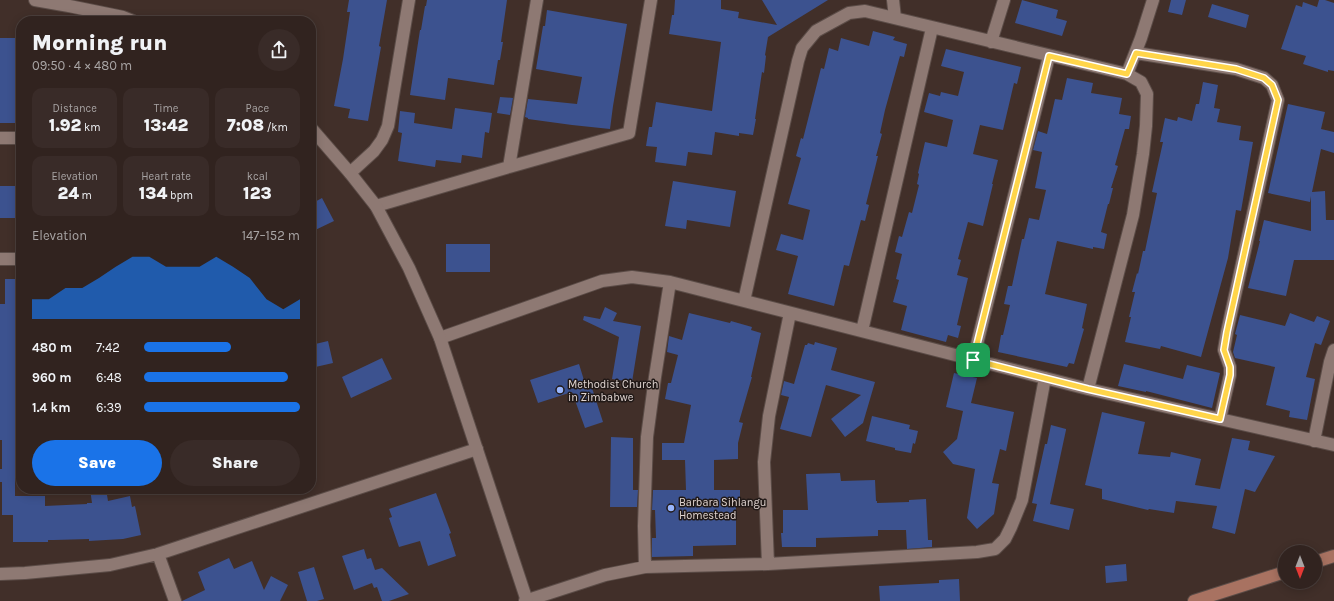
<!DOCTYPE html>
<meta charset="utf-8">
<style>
body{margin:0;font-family:Karla,sans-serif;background:#392b28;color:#f1f3f6;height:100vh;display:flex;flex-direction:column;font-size:15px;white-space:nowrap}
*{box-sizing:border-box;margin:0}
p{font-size:13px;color:#a8a4a4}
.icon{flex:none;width:22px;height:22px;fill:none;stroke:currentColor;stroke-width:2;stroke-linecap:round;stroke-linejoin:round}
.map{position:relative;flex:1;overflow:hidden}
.details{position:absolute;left:16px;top:16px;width:300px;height:478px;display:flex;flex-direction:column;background:#31231f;border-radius:16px;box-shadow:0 2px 10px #0003,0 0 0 1px #4c403d}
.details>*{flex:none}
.needle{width:26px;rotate:180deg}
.tools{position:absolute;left:1278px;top:545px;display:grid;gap:8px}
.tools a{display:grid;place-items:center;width:44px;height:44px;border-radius:50%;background:#31231f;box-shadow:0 2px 10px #0003,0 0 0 1px #4c403d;font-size:20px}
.pin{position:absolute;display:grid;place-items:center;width:34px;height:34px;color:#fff;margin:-17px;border-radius:8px;box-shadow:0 2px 6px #0006}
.round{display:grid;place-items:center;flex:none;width:42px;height:42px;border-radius:21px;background:#392b28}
.headline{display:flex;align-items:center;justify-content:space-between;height:68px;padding:0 16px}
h1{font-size:22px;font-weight:800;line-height:30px}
.stats{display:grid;grid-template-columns:repeat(3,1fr);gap:6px;height:68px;padding:4px 16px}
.stats div{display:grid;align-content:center;border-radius:10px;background:#392b28;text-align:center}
.stats b{font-size:17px;font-weight:800}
.stats small{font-size:11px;font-weight:400}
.stats p{font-size:11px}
.chart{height:112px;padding:8px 16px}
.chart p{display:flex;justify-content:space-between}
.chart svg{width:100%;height:72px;margin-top:4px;fill:#1a73e8;opacity:.7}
.cta{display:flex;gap:8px;margin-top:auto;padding:8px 16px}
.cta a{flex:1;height:46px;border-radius:24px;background:#1a73e8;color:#fff;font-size:16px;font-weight:800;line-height:46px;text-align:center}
.cta a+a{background:#392b28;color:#f1f3f6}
ul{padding:0 16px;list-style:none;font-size:13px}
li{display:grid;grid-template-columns:64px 48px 1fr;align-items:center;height:30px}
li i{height:10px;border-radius:5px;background:#1a73e8}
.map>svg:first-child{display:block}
</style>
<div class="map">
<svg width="1334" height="601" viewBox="0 0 1334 601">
<rect width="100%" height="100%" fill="#412f29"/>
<!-- building -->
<path fill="#3c528f" d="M349,0H387L379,46L381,47L368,121L348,118L350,109L334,106L343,59L350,12H347Z
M427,0H507L501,42H503L500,60H498L494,85L448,78L445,100L410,95L420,30H421L425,6H426Z
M675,0H721V9L739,12L738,18L777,25L762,0H828L768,37L765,55L766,56L764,73L762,72L755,119H756L753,135L739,133V136L715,132L712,155L688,152L686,166L655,162L657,147L646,146L649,127H652L656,102L712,111L721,42L669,34L672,15H674Z
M1022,0L1058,10L1056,18L1067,21L1062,36L1015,23Z
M1171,0H1186L1182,15L1168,12Z
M1319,0H1325L1334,3V71L1328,70V72L1303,64L1306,56L1281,49L1296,5L1302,7L1303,2L1317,7Z
M1212,4L1249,15L1246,28L1208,17Z
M547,10L627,24L613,106L610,129L572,125L528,119V118L525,117L528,99L577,104L582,77L536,69L543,26H545Z
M873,31L895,37L893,40L907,44L904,57L900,56L885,110L880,133L882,134L876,156H878L866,204L869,205L865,221L861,220L849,266L844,265L834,306L788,294L798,256L776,250L781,234L803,240L810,210L788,204L801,158L796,156L801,138L803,139L821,68L824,69L829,48L838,51L841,38L869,46Z
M0,38H21V123H0Z
M946,49L1021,67L1017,84L1014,83L1003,130L980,125L973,154L998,160L992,184H993L983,226L968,222L958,259L961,260L957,275L968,278L957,325L961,326L958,338L948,335L946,342L901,330L907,306L893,302L899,280L896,279L902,254L895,252L899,236L902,237L909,212L912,213L919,185L917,184L919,174L918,173L925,142L947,147L953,120L924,112L929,93L940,96L941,92L958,96L964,72L941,66Z
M1067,78L1093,83L1091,93L1122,98L1119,114L1131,116L1129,129H1125L1115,165L1118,166L1111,188H1113L1109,204H1108L1101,232L1107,234L1104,249L1093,247V249L1057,241L1045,294L1087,304L1082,328L1084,329L1074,364L1069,363L1067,367L998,352L1001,335H1003L1010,305L1004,304L1008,286H1012L1022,239H1024L1029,218L1039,220L1046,190L1035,188L1042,152L1033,150L1038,131L1047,134L1055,99L1062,100Z
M1203,82L1218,85L1214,108L1220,109L1217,122L1241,126L1239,140L1253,142L1241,211L1236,210L1228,258L1201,357L1161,346L1160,349L1125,342L1131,317H1129L1135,292H1132L1137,273L1138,274L1143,251H1145L1157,193L1152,192L1163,142H1160L1165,118L1177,121L1178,117L1192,121L1196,104H1199Z
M500,97L513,98L510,115L497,113Z
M1288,104L1325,112L1321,129L1334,132V153L1321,149L1312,192L1325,191L1326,220H1334V260H1294L1286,296L1248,288L1260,241H1259L1264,220L1311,231V196L1310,202L1268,193Z
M455,108L492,113L489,133L485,132L482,158L462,155L461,163L436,160L435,167L398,161L402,133L398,132L400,111L415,113L414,123L452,129Z
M673,181L736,191L730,227L687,220L686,229L665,226Z
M0,186H21V218H0Z
M322,198L334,221L311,232V204Z
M446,244H490V272H446Z
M5,279H21V470H15V496H45V506L87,504V503H92L90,489H106L108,501L130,496L132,507L135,506L141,535L123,539L89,541V539L54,540H48V542H13V515H2V482H0V469H2V440H0V304H5Z
M605,307L617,313L613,321L641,326L632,382L612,379L619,337L583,320L584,316L600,319Z
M689,313L730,323L731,321L752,327L751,330L761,333L751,377H752L739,422L743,423L738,443V459L714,460V490H740V506H736V545L693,546V556L652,557V538H656L655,510H652L653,490H686L685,460H662V443H684L691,405L665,399L668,383H671L678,355L667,352L669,336L682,340Z
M1290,313L1314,322L1317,316L1330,321L1321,345L1315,343L1306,377L1315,379L1307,420L1289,417L1290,411L1266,405L1275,367L1235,358L1233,352L1237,335L1235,334L1240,315L1285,326Z
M328,341L333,363L311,368V345Z
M815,342L837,348L831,370L875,382L863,423L845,437L831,419L861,395L826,385L811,437L780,429L789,397L781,395L784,381L794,384L805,345H807L808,343L814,345Z
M382,358L392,379L351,398L342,377Z
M579,364L587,390L592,388L603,422L585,428L572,392L538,403L530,380Z
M1124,364L1183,379L1187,365L1220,373L1212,408L1146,391V392L1118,386Z
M954,373L977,378L971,403L1014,412L1006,451L1000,449L992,483L999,484L994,514L977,529L967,518L975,469L953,464L943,452L957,439L963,411L946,407Z
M1102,412L1145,422L1138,454L1170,457L1171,452L1201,459L1195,485L1220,489L1232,438L1250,441L1248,450L1275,456L1255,492L1245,489L1235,534L1212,528L1217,506L1176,501L1174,513L1149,509L1148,510L1102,499V489L1085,485Z
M872,416L910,425L909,429L918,431L915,444L913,443L911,453L895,450V448L866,441Z
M1051,425L1066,429V430L1050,504L1074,509L1069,530L1033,521L1037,504L1032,503L1045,444H1047Z
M611,437L633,438V490H638L637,507H610Z
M840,473L841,481L875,480L876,501H877V503L909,502V500L926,499L928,540H932V547L907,549L906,530H878V536L816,538V547H782L781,533H783V510H808L806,474Z
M436,493L451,533L449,534L456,556L428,566L420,541L399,547L389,518L392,517L389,509Z
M364,549L367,559L371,558L375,570L382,568L409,594L389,601H382L377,587L374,588L372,583L354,590L342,556Z
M229,558L234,569L252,561L264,590L271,576L288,585L280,601H182L205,590L198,572Z
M1126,564L1127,581L1106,583L1105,566Z
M314,567L324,599L317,601H307L298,572Z
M959,579L960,601H880L879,586L939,583V580Z"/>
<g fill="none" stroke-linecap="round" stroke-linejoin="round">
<!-- minor casing -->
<g stroke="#5b4c47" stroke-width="14">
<path id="minor" d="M893,0L895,18
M991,42L1004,0
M1136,53L1236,69L1264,78L1272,85L1278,100L1227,332L1224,350L1230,367V375L1220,419
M1127,74L1141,38L1153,0
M0,138H21
M509,167L537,0
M350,173L374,151L382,140L388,126L409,0
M376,206L509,167L629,133L651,0
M0,259H21
M744,301L798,61L802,48L816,31L849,13L865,11L1127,74L1141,82L1147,94L1146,126L1143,154L1133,215L1088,389
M862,331L932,28
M440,338L602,281L632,277L670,282L1088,389L1334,445
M973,360L1049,56
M1314,441L1330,362L1334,350
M158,554L175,601
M768,564L764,462L769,416L790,313
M645,567L644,526L647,437L655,377L670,282
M0,574L25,573L110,565L158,554L477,449
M525,601L605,575L645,567L768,564L977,552L995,549L1005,539L1011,527L1022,500L1045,378"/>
</g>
<!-- tertiary casing -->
<g stroke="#5b4c47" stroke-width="14">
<path id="tertiary" d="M35,0L69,6L123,17L133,21
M311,128L350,173L376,206L409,268L440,338L527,601"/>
</g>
<!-- secondary casing -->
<g stroke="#5b4c47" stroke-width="14">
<path id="secondary" d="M1315,562L1334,556
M1194,601L1285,572"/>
</g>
<!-- minor -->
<use href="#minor" stroke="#8e7973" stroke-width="12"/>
<!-- tertiary -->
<use href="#tertiary" stroke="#8e7973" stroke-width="12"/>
<!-- secondary -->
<use href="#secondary" stroke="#a87261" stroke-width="12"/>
</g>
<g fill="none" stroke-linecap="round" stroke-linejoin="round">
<!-- route casing -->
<g stroke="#fff" stroke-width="8">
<path id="route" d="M1136,53L1236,69L1264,78L1272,85L1278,100L1227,332L1224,350L1230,367V375L1220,419L1088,389L973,360L1049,56L1127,74Z"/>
</g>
<!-- route -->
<use href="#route" stroke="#ffd54a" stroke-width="5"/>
</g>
<!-- markers -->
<g fill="#98b5fd" stroke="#211917" stroke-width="1.5">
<circle cx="560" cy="390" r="4"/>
<circle cx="671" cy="508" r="4"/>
</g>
<g text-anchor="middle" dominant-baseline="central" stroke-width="3" stroke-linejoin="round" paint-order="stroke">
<!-- poi labels -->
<g font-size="11" fill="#e1d5d1" stroke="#211917" text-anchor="start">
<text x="568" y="384">Methodist Church<tspan x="568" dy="13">in Zimbabwe</tspan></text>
<text x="679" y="502">Barbara Sihlangu<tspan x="679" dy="13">Homestead</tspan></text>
</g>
</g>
</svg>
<div class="tools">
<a><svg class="needle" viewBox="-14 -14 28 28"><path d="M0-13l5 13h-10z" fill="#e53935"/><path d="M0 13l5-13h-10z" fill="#a8a4a4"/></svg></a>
</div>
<div class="pin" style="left:973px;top:360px;background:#1e9e55"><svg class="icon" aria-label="arrive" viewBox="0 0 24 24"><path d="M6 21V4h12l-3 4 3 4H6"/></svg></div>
<section class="details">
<div class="headline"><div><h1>Morning run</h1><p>09:50 · 4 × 480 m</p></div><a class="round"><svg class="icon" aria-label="share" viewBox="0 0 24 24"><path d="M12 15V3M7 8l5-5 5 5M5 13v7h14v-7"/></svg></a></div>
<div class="stats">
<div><p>Distance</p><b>1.92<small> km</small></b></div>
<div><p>Time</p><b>13:42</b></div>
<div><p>Pace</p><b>7:08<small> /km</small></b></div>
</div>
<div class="stats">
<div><p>Elevation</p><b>24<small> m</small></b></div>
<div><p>Heart rate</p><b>134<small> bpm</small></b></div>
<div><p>kcal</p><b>123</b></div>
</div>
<div class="chart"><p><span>Elevation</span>147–152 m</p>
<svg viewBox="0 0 160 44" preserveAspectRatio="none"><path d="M0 44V32L10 32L20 25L30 25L40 19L50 12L60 6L70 6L80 12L90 12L100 12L110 6L120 12L130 19L140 32L150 38L160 32V44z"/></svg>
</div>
<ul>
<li><b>480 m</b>7:42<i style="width:56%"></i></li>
<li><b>960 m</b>6:48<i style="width:92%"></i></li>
<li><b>1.4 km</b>6:39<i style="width:100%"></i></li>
</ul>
<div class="cta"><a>Save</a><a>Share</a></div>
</section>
</div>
